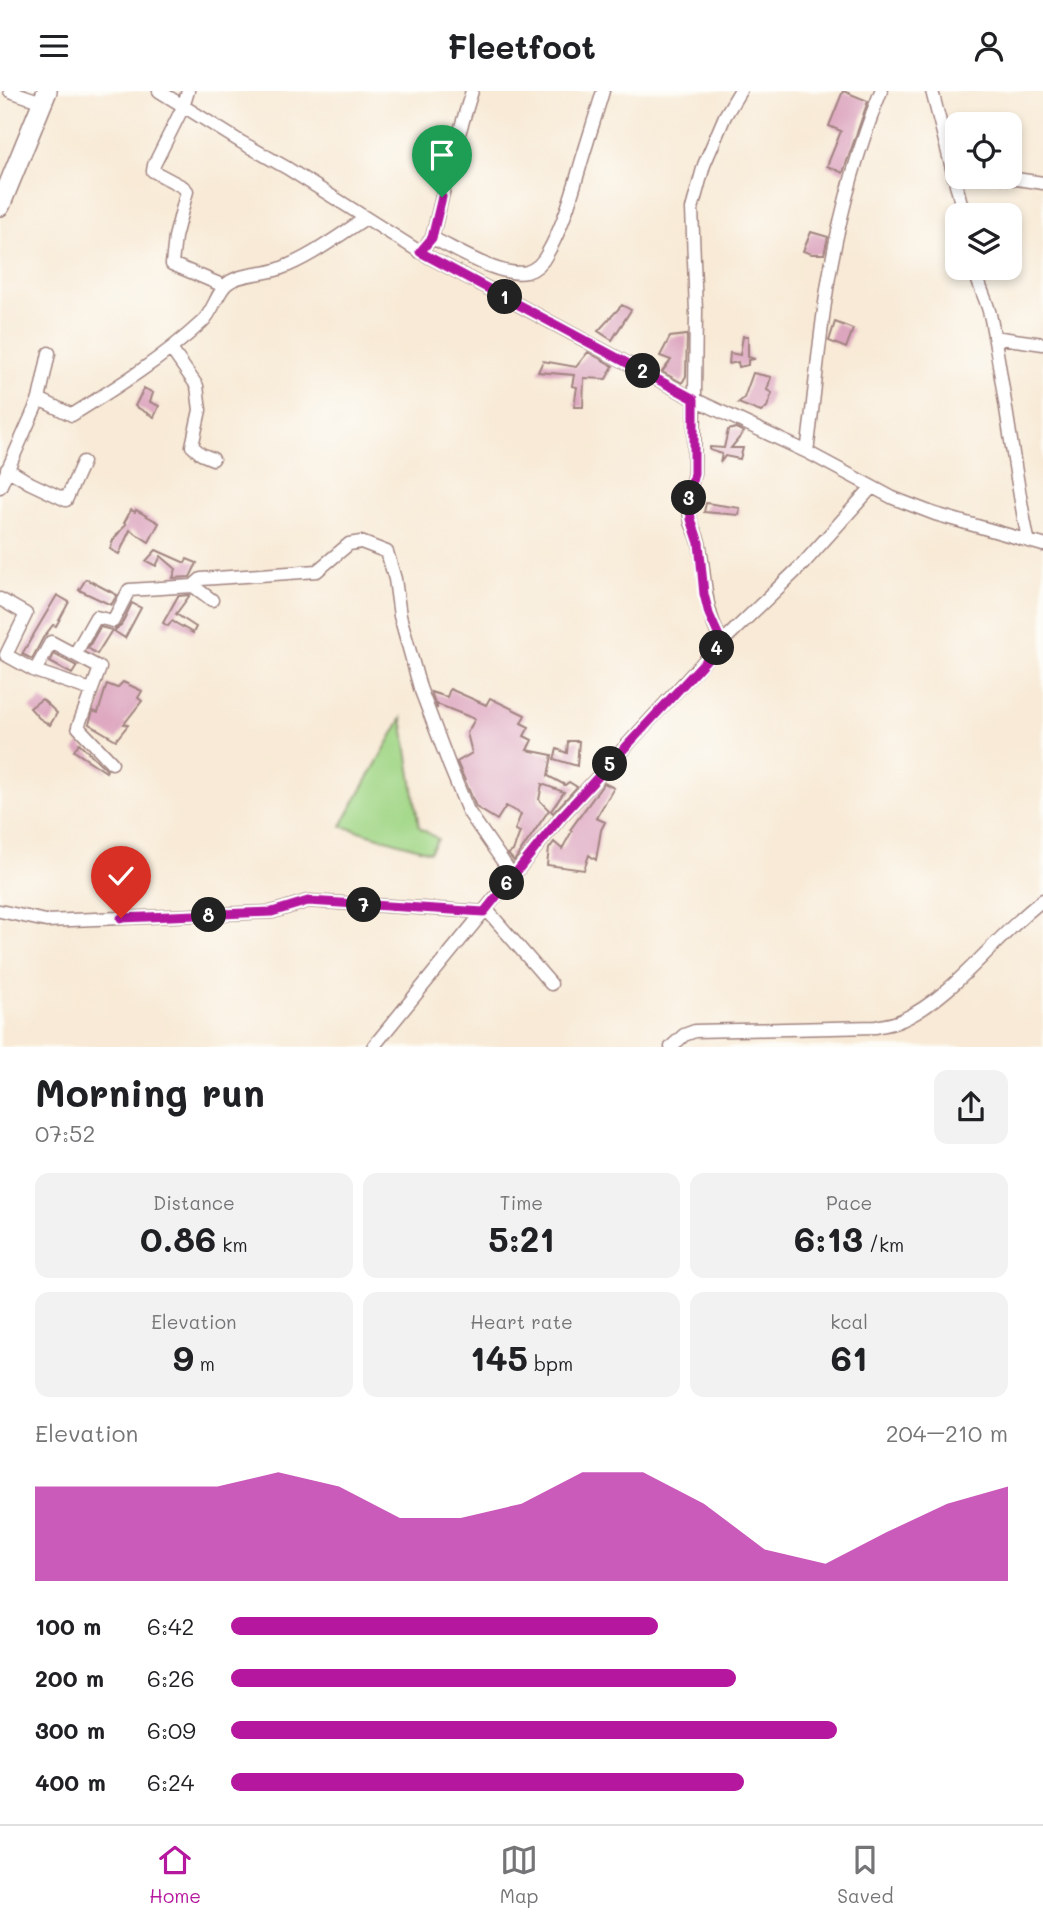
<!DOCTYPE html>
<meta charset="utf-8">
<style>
body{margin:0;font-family:Mali,sans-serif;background:#f2f2f2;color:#202124;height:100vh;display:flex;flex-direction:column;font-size:26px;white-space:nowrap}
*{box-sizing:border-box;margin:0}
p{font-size:23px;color:#757577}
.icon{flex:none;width:38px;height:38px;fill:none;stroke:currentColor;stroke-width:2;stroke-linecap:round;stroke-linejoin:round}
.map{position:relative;height:956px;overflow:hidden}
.details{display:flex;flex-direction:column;background:#fff;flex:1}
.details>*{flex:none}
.controls{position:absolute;left:945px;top:21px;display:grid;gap:14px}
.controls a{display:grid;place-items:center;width:77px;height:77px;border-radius:14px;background:#fff;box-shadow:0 4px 10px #0003;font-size:35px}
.pin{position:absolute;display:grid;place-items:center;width:60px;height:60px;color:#fff;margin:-72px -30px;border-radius:50% 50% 50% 0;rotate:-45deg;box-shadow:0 0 7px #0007}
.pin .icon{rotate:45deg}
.km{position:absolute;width:35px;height:35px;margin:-18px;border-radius:50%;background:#222;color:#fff;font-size:19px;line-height:35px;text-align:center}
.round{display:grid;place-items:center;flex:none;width:74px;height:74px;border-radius:14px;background:#f2f2f2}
.head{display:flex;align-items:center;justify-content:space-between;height:119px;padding:0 35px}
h1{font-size:38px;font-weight:800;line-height:52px}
.figures{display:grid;grid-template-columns:repeat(3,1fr);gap:10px;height:119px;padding:7px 35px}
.figures div{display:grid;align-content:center;border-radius:14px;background:#f2f2f2;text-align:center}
.figures b{font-size:35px;font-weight:800}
.figures small{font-size:19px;font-weight:400}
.figures p{font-size:19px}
.chart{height:196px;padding:14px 35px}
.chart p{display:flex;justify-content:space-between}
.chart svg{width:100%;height:126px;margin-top:7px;fill:#b5179e;opacity:.7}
ul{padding:0 35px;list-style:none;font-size:23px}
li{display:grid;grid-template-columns:112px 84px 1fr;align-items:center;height:52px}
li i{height:18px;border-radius:9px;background:#b5179e}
header{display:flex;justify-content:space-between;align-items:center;height:91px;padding:0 35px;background:#fff;font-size:32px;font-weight:800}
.tab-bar{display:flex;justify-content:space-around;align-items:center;height:98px;border-top:2px solid #e0e0e0;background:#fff;font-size:19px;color:#757577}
.tab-bar a{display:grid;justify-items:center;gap:4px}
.tab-bar .current{color:#b5179e}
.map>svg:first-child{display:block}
</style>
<header><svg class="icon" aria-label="menu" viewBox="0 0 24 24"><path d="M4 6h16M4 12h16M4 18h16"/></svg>Fleetfoot<svg class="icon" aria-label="person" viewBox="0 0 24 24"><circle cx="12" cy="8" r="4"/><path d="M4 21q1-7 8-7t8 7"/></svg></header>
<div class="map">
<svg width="1043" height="956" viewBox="0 0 1043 956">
<rect width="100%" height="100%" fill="#fdfcf7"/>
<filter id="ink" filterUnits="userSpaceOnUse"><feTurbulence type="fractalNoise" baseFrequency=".0143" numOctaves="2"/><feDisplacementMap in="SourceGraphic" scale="14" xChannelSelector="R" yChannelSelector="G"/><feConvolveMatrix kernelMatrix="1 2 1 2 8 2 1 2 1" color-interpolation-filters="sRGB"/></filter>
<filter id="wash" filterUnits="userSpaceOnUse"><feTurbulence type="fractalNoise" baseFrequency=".00686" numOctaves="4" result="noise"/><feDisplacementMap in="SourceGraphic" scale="28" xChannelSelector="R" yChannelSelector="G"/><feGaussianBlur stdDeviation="1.57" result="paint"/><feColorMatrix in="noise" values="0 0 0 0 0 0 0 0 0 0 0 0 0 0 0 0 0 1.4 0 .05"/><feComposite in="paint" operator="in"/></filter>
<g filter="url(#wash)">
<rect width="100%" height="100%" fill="#f8ead6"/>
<!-- green -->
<path fill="#a2d787" stroke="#767b59" stroke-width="2" d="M402,627L419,736L438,748L430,761L341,735Z"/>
<g id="blocks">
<!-- building -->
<path fill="#dda6bf" d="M843,0L868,10L843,82L827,75L841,40L829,35Z
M811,141L828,146L824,163H812L803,160Z
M622,214L631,219L612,249L598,240Z
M835,231L853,238L846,257L829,250Z
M687,244L686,285L682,292L662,281L671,269L660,265L670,246Z
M743,245H748V266L755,268L748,269V274L739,276L738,271L729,273L730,262L740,264Z
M588,261L613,275L606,288L584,287L583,316H574L577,296L572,295L574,284L538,281L543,270L576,276Z
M753,282L771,286L767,299L772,302L767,316L761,321L738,312L744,307Z
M144,297L153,302L150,311L159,315L154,326L135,315Z
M736,337L744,341L731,357H743L740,368L725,365L720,372L722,363L710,359V356L724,357L728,339Z
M706,412L740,417L739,424L704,421Z
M131,419L135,421L136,419L159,432L149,451L130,439L119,463L110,458L113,449L126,433L124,432Z
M156,459L185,472L187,468L197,472L190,486L173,487L176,478L161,465L156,475L146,470Z
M86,488L117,504L111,514L79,499Z
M57,504L69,511L56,535L53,534L43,547L32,568L22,563Z
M190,504L176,523L196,536L193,542L172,530L168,535L163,532L178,505Z
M132,512L141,517L125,547L114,540L121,534Z
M100,536L112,539L97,563L88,557Z
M54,563L77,575L72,583L50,571Z
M123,591L142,600L138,607L142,610L124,633L128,634L116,649L89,633L93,620L98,622L107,593L117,597Z
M450,598L486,614L490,607L525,624L521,632L529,636L524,645L532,649L527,659L552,664L548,685L565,694L569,691L577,696L553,722L551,720L564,701L542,693L539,709L549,719L514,770L508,763L513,760L520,741L515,739L521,723L506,715L497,729L476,716L457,671L472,662L467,642L475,628L437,613V618L431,601L447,606Z
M42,608L57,622L50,634L39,627L30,617Z
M568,650H579L577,675L554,668L557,658L567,662Z
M79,652L107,679L106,681L74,660Z
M604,692L614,697L596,727L605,731L601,739L596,769L589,764L584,779L547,774L549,758L554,751L562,758L572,740L570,739Z"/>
</g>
</g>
<g filter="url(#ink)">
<use href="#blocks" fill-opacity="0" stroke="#a18480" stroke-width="2"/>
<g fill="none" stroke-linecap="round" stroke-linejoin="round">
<!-- street casing -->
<g stroke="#a18480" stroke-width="15">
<path id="street" d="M10,0L42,11
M159,0L241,51L287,77L420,161L694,308L807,361L893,407L935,423L1043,454
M188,0L183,16L154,74L153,80L183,96L187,100L175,146L172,173L224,195
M932,0L964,124
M1003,86L1043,92
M432,147C456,158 500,187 527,181C536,178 543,171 547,163C563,136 572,103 581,72C588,48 596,24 603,0
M427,153L432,147L451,69L472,0
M974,177C978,194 988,211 991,228C1005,301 1013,375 1028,448
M994,246L1043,253
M171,258L197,295L200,319L192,355L201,363L213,368
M39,308L72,324C117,296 162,268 202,231C214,220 217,200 228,192C241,182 263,184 279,178C310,167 338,145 366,127
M807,361C815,303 819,244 829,186C840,122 857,60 881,0
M7,378L30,392L66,409L83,371
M0,396L39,308L49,262
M193,495L201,488L317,480L349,453L361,451L387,461L395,488L400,525L420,597L450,676L468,720L513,785
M0,508L26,523L6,564L35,580L51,551L100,577L78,636L112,672
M722,552C704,517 706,493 700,456C699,447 694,439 691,431C687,414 690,398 694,382L696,220L692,118L704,74L725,25L740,0
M75,563L96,526L113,530L129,499L193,495L212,509
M35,580L91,599
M486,818L551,893
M0,820L46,830L272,821L308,810L484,821
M373,956L560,727L717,556L803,473L872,396
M671,956L684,944L695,940L876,936C884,934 894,933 902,929C955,905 996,844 1043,809"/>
</g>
<!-- primary casing -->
<g stroke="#a18480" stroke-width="22">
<path id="primary" d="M0,115L47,0"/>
</g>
<!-- street -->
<use href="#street" stroke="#fff" stroke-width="12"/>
<!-- primary -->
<use href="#primary" stroke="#fff" stroke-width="19"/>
</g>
</g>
<g fill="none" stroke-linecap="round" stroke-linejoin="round" filter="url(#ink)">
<!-- route casing -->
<g stroke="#fff" stroke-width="14">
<path id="route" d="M121,827L272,821L308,810L484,821L560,727L722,552L709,523L704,503L699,452L691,428L689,404L694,382V308L420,161L432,147L442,106"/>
</g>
<!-- route -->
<use href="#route" stroke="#b5179e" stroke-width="9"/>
</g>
</svg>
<div class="controls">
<a><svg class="icon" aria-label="locate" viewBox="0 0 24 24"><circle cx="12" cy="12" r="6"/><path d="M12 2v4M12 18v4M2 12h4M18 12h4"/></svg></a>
<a><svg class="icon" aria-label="layers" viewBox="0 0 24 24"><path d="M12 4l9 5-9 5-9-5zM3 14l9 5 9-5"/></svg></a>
</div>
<div class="pin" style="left:442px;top:106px;background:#1e9e55"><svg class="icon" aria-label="arrive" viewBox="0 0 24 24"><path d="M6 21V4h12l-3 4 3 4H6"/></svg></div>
<div class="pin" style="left:121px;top:827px;background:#d93025"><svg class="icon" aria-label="check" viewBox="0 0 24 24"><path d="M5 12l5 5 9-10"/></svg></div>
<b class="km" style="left:505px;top:206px">1</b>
<b class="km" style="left:643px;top:280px">2</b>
<b class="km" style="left:689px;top:407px">3</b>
<b class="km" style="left:717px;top:557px">4</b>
<b class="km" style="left:610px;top:673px">5</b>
<b class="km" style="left:507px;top:792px">6</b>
<b class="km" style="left:364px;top:814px">7</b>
<b class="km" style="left:209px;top:824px">8</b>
</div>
<section class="details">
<div class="head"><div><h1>Morning run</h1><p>07:52</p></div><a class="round"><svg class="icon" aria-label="share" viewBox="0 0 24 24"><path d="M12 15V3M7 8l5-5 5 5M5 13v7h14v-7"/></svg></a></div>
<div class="figures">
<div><p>Distance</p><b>0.86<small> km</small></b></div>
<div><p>Time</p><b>5:21</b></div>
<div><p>Pace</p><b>6:13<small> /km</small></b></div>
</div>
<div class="figures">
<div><p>Elevation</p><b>9<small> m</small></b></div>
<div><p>Heart rate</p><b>145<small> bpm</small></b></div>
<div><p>kcal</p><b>61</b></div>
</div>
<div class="chart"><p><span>Elevation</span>204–210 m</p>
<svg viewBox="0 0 160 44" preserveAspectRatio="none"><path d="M0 44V11L10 11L20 11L30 11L40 6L50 11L60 22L70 22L80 17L90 6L100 6L110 17L120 33L130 38L140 27L150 17L160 11V44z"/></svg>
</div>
<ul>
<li><b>100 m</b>6:42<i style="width:55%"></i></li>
<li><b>200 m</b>6:26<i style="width:65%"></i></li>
<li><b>300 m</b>6:09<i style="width:78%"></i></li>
<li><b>400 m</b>6:24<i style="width:66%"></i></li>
</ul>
</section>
<nav class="tab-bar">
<a class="current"><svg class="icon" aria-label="home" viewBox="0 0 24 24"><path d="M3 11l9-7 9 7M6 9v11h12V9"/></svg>Home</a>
<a><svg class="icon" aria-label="map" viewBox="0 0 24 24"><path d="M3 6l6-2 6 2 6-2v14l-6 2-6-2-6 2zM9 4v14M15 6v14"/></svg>Map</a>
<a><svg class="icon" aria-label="saved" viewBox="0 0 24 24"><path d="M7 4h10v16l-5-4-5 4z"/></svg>Saved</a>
</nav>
